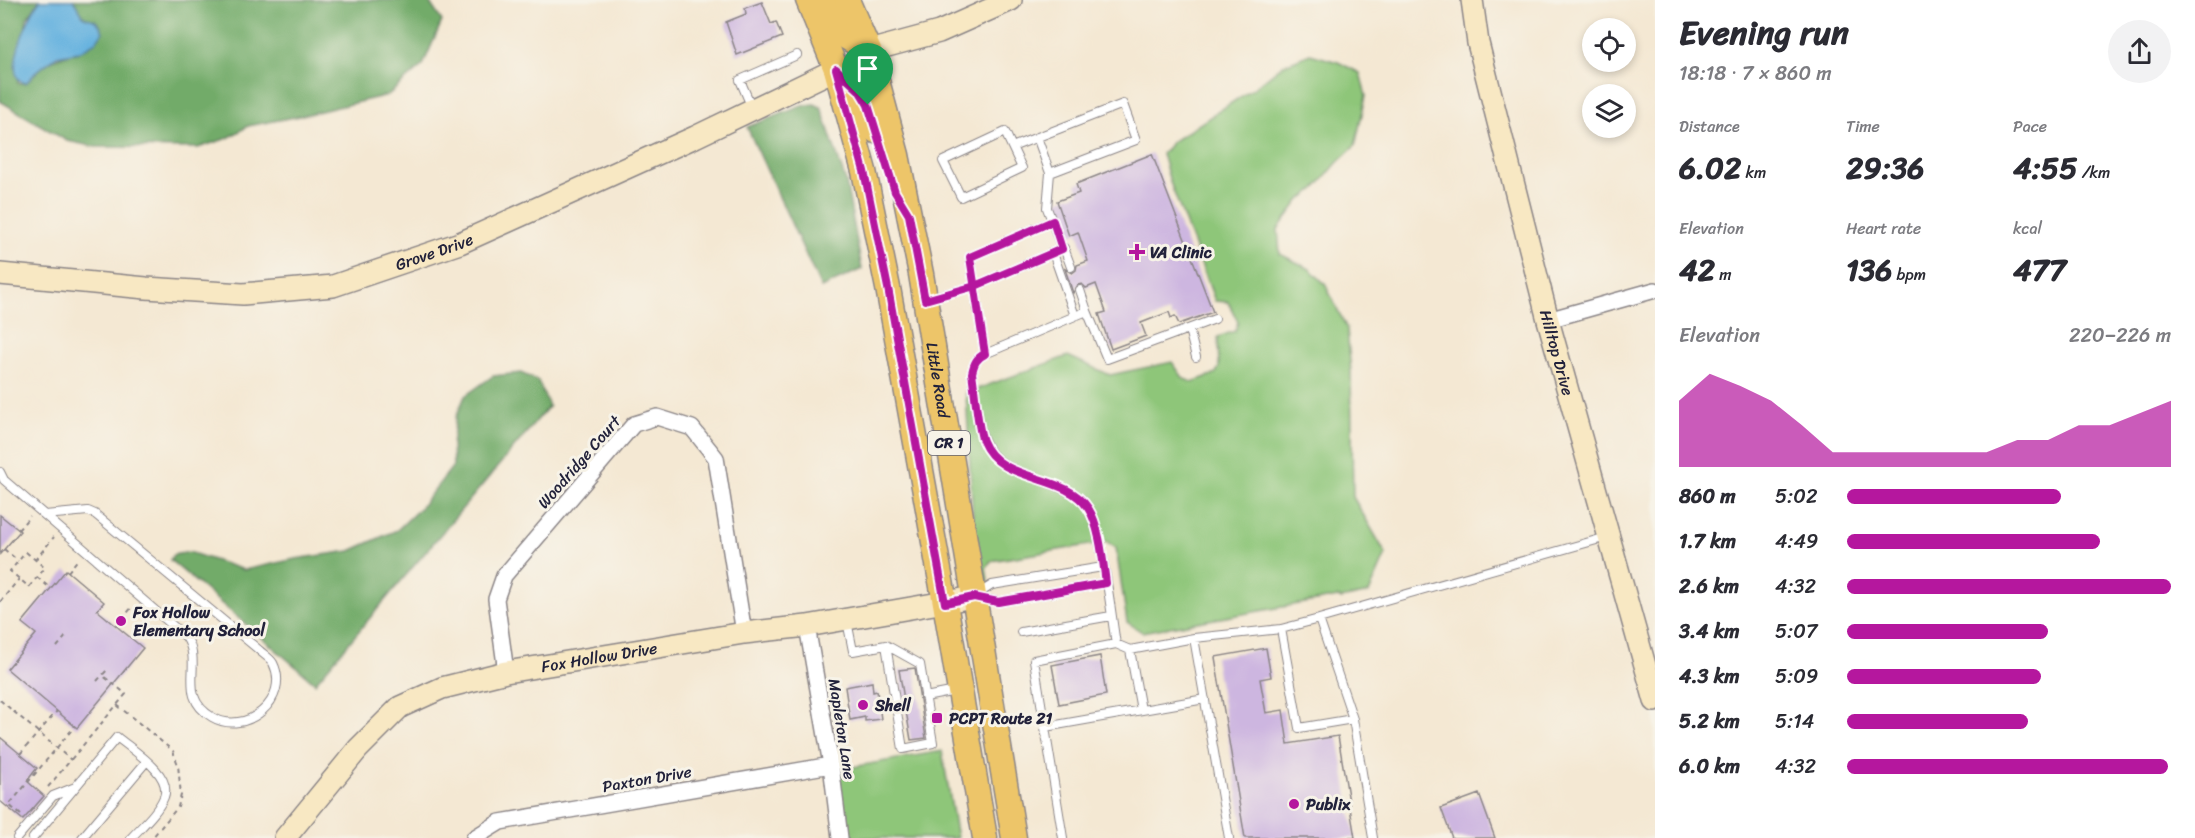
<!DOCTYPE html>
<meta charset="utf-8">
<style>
body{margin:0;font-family:Sriracha,sans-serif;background:#f2f2f3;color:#2b2b33;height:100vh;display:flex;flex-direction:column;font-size:22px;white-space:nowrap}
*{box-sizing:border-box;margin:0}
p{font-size:20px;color:#7c7c81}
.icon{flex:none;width:33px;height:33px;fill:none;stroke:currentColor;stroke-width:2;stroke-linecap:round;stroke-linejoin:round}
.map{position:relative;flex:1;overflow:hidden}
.details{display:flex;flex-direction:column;background:#fff;width:540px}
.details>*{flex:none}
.fabs{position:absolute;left:1582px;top:18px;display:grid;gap:12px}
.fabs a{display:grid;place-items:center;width:54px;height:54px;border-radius:50%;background:#fff;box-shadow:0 3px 9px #0003;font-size:30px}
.pin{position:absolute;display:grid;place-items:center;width:51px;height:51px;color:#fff;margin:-62px -26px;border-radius:50% 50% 50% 0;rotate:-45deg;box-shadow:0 0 6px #0007}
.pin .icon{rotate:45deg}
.round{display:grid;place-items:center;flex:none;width:63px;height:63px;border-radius:32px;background:#f2f2f3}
.summary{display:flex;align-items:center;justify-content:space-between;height:102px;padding:0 24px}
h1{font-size:33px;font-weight:700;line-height:45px}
.metrics{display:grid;grid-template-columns:repeat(3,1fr);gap:9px;height:102px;padding:6px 24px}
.metrics div{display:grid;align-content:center}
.metrics b{font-size:30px;font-weight:700}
.metrics small{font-size:16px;font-weight:400}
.metrics p{font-size:16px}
.chart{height:168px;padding:12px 24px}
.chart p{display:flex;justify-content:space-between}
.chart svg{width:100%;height:108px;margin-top:6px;fill:#b5179e;opacity:.7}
ul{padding:0 24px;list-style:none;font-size:20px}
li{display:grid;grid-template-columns:96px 72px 1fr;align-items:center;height:45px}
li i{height:15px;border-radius:8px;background:#b5179e}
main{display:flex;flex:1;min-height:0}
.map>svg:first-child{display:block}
</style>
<main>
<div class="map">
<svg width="1655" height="838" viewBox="0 0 1655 838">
<rect width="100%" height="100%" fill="#f7f3e8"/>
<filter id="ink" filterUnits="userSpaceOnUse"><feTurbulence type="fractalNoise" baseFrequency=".0167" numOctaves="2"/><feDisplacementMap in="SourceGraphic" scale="12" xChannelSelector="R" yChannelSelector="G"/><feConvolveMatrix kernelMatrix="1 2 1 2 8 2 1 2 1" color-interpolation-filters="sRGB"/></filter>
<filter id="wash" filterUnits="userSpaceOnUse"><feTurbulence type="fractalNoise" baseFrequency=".008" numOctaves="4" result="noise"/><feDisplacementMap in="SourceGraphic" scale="24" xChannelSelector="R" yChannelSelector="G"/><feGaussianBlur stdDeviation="1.35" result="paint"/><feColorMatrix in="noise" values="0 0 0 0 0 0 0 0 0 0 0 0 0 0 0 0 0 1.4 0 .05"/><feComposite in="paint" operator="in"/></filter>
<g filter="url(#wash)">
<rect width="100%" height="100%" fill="#f4e8d3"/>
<!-- green -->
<path fill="#8ec679" stroke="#58745a" stroke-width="1.5" d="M1310,54L1338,62L1360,73L1366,96L1355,146L1338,162L1316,188L1299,201L1278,229L1280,254L1310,269L1325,284L1347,329L1351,372L1353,497L1386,554L1369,593L1341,599L1338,597L1142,632L1127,622L1116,548L1107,542L991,561L986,568L991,599L983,600L975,556L966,393L1068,356L1110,375L1172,362L1184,379L1192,382L1215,374L1219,368L1218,337L1235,331L1238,322L1228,302L1215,301L1170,182L1162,154L1172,142L1254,88L1283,65Z
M942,751L957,838H846L835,770Z"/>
<!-- forest -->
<path fill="#72ab69" stroke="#4a6652" stroke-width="1.5" d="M0,0H40L27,18L18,83H26C44,63 53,57 79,52L95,20L84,18L73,0H428L442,21L423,65L388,95L300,116L248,126L228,138L198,148L96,147L67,141L0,101Z
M814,104L821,107L846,182L862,269L821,288L747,127L802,106Z
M521,373L538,381L549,406L315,683L170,560L173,555L189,552L244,570L295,559L350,551L397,530L420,508L453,466L452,444L456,417L465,396L493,376Z"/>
<!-- water -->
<path fill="#66b2df" stroke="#446a8d" stroke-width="1.5" d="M40,0H73L84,17C95,20 99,21 103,32L96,42L79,52L57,56L37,71L26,83C0,80 28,16 40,0Z"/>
<g id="blocks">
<!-- building -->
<path fill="#cdb6e0" d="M762,2L771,24L776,22L782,37L737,55L726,22L746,14L745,8Z
M1152,154L1213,312L1179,324L1175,316L1171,318L1169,312L1141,323L1146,336L1111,349L1099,314L1106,312L1096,284L1086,288L1082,284L1078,285L1073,293L1065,269L1072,273L1076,270L1077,265L1088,261L1078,232L1069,236L1057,201L1079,193L1076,184Z
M0,515L20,531L0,554Z
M66,570L104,602L97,610L143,648L77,728L7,669L36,634L22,623Z
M1266,648L1271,677L1260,679L1266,713L1283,710L1288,744L1338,736L1355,838H1245L1215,657Z
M1100,656L1106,695L1059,704L1052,665Z
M915,668L926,738L911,740L899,670Z
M872,682L873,692L877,691L881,719L865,721V717L850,720L845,687Z
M0,737L37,768L27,781L44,796L23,820L0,801Z
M1479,794L1495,838H1452L1441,808Z"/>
</g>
</g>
<g filter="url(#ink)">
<use href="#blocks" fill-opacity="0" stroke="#8b8587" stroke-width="1.5"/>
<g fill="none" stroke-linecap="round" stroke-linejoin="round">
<!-- lane casing -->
<g stroke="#8b8587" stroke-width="10">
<path id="lane" d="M752,108L740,80L797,55
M1005,132L1022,168L961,197L943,161Z
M1012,147L1123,104L1136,140L1050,173L1037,137
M1050,173L1047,208L1052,221
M1062,249L1052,221L970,257L985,354C976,358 974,364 972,373C976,398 976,442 997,459C1011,471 1031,476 1047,482C1061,488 1077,493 1086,505C1102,525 1111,615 1116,644
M1053,253L1075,316L1087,311L1107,359L1215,319
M1080,290L1087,311
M927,299L975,286L1064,248L1071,267
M1189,329L1196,357
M985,354L1075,316
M0,472L4,480L186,637C204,664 176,696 212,717C246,737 291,699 273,663C270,658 263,654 259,650L95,514L88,511L45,515
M978,594L992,585L1103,567
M978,597L998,602L1106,583
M1319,619L1607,537
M847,621L853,651L886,645L903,749L933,743L920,664L886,645
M1281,629L1299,728L1353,719
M1021,632L1111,616
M1194,638L1229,838
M1130,650L1141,710
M925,697L956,691
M1045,727L1205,699
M17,838L53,796L73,788
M33,838L117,737C132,750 173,774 164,797C158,812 142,826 131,838
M82,838L146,762
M1063,838L1034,660L1116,644L1130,650L1194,638L1281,629L1319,619L1353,719L1373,838"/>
</g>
<!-- street casing -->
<g stroke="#8b8587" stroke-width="18">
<path id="street" d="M1548,320L1655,290
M807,626L831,765L840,838
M506,672L496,599L504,576L634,424L657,417L692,428L716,458L744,633
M474,838L500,822L831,765"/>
</g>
<!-- secondary casing -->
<g stroke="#8b8587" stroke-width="24">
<g id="secondary">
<path id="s1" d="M1472,0L1478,43L1548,320L1655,701"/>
<path d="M869,51L939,32L1011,0"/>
<path id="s2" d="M0,274L146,288L243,294L333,286L460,243L695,137L836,69"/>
<path id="s3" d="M285,838L358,749L400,707L442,688L506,672L744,633L807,626L974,597"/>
</g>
</g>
<!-- primary casing -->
<g stroke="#8b8587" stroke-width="27">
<g id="primary">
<path d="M808,0L836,69L864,171L888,288L945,603L985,838"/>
<path d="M827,0L846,37L869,51"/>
<path id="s4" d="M847,0L869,51L897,155L921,274L1014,838"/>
<path d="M838,71C862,93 866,99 876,131"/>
</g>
</g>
<!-- path -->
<path stroke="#8b8587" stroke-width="2" stroke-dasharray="4.5 4.5" stroke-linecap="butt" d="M18,530L30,516
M4,549L18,561
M26,552L45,568L29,587L10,571Z
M35,560L54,537
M68,572L79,558
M37,577L51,589
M0,602L19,579
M116,626L133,606
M57,647L67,635
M97,681L108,669
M0,700L71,760
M117,705L173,751L178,765L181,795L178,807L152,838
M20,754L57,711
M48,787L126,694L102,675
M21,815L9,805L75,726"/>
<!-- lane -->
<use href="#lane" stroke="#fff" stroke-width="8"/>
<!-- street -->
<use href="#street" stroke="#fff" stroke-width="15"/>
<!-- secondary -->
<use href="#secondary" stroke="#f8e8c3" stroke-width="21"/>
<!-- primary -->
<use href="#primary" stroke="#edc569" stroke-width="24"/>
</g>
</g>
<g fill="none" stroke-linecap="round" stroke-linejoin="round" filter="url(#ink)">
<!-- route casing -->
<g stroke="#fff" stroke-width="12">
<path id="route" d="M868,105L859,90L836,69L864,171L888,288L945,603L974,597L998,602L1106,583C1103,562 1100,526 1088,508C1064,472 1000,484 983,441C977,426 975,390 972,373C974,364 976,358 985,354C980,322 975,289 970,257L1053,221L1062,249L975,286L925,300L909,215L895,192L868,105"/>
</g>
<!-- route -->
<use href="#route" stroke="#b5179e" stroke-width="8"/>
</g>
<!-- markers -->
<g fill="#b5179e" stroke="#f7f3e8" stroke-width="2">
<path d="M1134 243h6v6h6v6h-6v6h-6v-6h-6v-6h6z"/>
<circle cx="121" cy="621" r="6"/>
<circle cx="863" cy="705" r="6"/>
<rect x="931" y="712" width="12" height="12" rx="3"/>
<circle cx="1294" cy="804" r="6"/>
</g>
<g text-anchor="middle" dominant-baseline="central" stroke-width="6" stroke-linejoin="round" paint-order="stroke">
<!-- shield labels -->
<rect fill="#f7f3e8" stroke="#62616f" stroke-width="1.5" x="928" y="431" width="42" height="24" rx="4.5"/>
<g font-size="15" font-weight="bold" fill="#22223b">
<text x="949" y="443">CR 1</text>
</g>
<!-- street labels -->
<g font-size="16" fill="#22223b" stroke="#f7f3e8">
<text stroke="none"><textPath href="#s2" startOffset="441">Grove Drive</textPath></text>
<text stroke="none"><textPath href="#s1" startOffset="363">Hilltop Drive</textPath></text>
<text stroke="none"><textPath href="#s4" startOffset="392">Little Road</textPath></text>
<text transform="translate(579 462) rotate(-49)">Woodridge Court</text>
<text stroke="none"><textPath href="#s3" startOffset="381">Fox Hollow Drive</textPath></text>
<text transform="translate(842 729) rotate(81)">Mapleton Lane</text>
<text transform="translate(647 779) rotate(-10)">Paxton Drive</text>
</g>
<!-- poi labels -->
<g font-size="16" font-weight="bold" fill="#22223b" stroke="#f7f3e8" text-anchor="start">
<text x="1150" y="252">VA Clinic</text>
<text x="133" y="612">Fox Hollow<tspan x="133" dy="18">Elementary School</tspan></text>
<text x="875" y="705">Shell</text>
<text x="949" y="718">PCPT Route 21</text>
<text x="1306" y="804">Publix</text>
</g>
</g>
</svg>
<div class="fabs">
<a><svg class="icon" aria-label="locate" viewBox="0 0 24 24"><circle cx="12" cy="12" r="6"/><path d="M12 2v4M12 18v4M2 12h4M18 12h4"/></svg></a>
<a><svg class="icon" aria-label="layers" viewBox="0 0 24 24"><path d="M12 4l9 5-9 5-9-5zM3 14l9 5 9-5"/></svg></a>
</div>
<div class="pin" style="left:868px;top:105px;background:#1e9e55"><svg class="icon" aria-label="arrive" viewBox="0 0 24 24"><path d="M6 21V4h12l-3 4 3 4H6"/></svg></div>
</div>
<section class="details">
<div class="summary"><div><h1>Evening run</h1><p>18:18 · 7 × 860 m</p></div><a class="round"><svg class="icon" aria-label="share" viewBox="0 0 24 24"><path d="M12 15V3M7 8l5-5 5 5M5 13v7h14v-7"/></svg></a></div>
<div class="metrics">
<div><p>Distance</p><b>6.02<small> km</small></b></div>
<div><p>Time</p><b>29:36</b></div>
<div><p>Pace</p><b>4:55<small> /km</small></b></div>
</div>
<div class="metrics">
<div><p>Elevation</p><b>42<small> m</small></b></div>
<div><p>Heart rate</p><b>136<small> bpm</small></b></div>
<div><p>kcal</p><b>477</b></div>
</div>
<div class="chart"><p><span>Elevation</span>220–226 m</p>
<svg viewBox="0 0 160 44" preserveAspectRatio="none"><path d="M0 44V17L10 6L20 11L30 17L40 27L50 38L60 38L70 38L80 38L90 38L100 38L110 33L120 33L130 27L140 27L150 22L160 17V44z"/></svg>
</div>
<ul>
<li><b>860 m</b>5:02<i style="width:66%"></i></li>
<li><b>1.7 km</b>4:49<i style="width:78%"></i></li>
<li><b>2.6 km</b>4:32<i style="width:100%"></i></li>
<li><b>3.4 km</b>5:07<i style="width:62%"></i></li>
<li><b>4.3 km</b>5:09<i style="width:60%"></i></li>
<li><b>5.2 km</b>5:14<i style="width:56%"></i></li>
<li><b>6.0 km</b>4:32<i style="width:99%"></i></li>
</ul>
</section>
</main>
